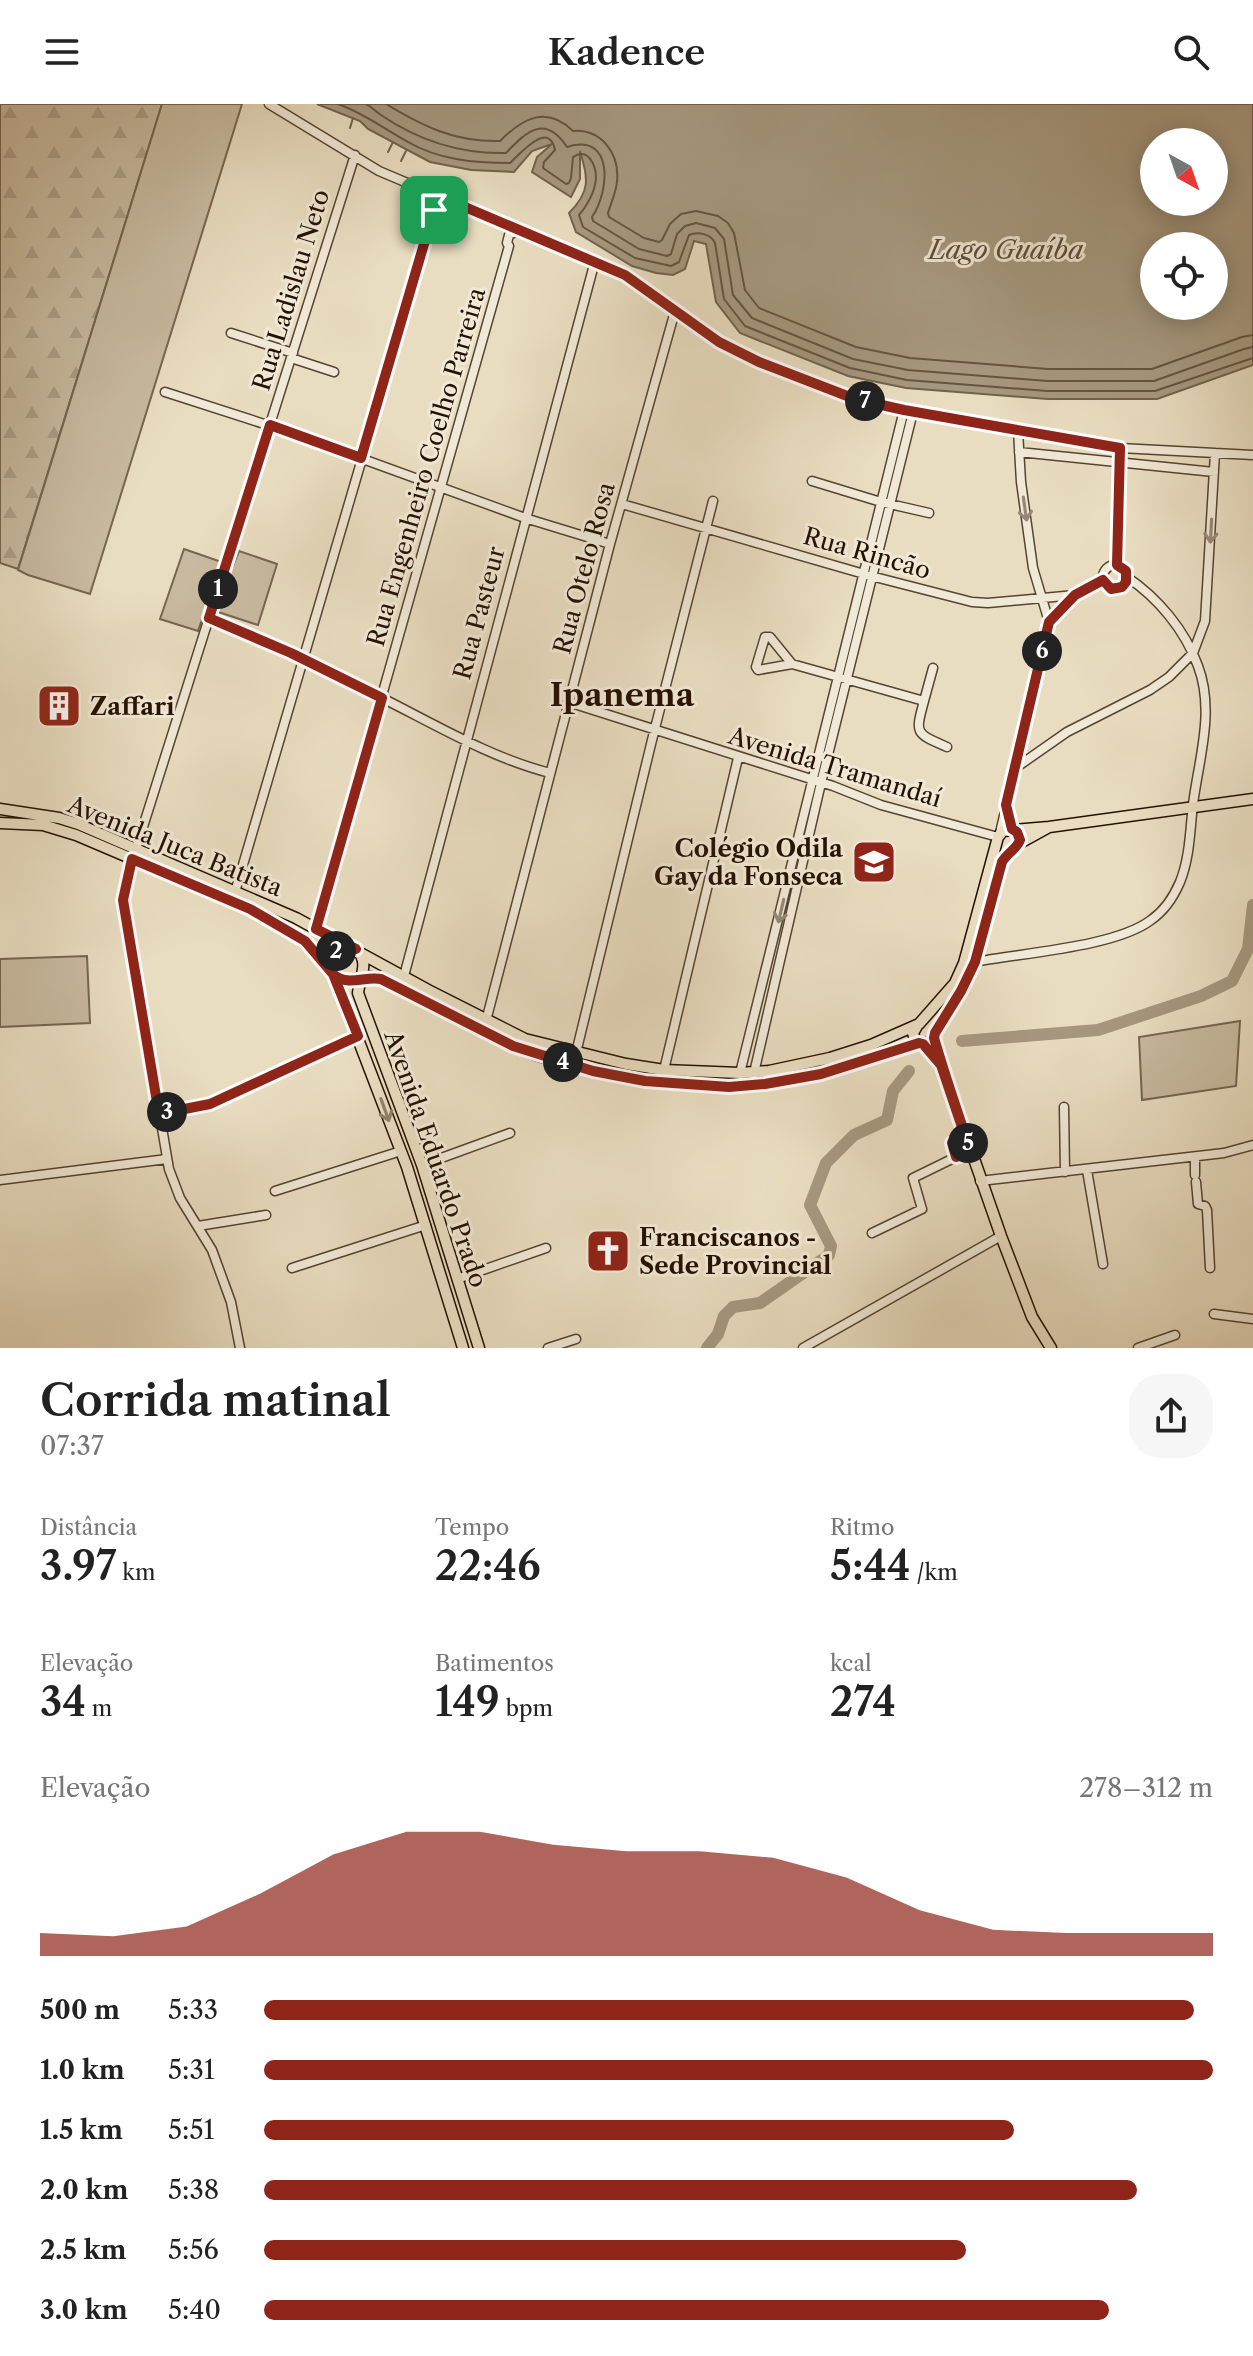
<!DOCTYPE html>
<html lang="pt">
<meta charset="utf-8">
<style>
body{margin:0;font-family:"Libre Caslon Text",serif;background:#f6f6f6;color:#222;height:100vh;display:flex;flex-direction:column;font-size:30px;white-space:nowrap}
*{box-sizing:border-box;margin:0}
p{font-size:26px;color:#767676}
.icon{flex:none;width:44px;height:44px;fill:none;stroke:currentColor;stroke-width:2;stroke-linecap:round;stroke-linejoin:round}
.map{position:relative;height:1244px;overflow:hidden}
.panel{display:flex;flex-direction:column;background:#fff;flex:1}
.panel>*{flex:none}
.needle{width:52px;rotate:140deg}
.buttons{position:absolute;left:1140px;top:24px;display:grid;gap:16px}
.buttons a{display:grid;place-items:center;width:88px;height:88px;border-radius:50%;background:#fff;box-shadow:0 4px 20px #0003;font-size:40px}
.pin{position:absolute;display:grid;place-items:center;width:68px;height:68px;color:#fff;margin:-34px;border-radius:16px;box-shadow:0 4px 12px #0006}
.km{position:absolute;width:40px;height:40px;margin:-20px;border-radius:50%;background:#222;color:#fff;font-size:22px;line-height:40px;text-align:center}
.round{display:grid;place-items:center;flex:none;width:84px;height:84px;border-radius:32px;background:#f6f6f6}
.overview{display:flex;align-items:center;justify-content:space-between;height:136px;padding:0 40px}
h1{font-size:44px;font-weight:600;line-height:60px}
.stats{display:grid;grid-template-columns:repeat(3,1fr);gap:12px;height:136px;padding:8px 40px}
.stats div{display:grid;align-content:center}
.stats b{font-size:40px;font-weight:600}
.stats small{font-size:22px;font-weight:400}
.stats p{font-size:22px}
.chart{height:224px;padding:16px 40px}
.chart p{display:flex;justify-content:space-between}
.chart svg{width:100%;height:144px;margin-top:8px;fill:#8f2418;opacity:.7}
ul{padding:0 40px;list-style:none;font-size:26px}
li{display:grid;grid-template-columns:128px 96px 1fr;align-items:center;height:60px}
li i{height:20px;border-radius:10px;background:#8f2418}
header{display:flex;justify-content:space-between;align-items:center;height:104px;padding:0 40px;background:#fff;font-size:36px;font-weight:600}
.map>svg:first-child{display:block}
</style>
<header><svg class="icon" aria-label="menu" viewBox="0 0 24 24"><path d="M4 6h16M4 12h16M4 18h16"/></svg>Kadence<svg class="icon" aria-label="search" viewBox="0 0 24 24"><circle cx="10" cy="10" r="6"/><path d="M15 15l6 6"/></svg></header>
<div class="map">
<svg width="1253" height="1244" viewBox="0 0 1253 1244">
<defs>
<pattern id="forest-firs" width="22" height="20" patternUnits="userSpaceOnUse" patternTransform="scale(2)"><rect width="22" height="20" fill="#c8baa0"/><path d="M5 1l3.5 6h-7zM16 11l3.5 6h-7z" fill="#ac9f88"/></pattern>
</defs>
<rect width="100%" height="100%" fill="#e9ddc1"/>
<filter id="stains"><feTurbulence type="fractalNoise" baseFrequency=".0025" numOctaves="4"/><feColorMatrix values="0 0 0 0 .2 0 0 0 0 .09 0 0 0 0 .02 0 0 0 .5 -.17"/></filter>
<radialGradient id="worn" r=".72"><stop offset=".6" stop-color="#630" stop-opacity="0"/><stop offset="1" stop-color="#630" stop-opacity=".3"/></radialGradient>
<!-- forest -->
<path fill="url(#forest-firs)" stroke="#766650" stroke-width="2" d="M0,0H162L18,465L0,459Z"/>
<!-- green -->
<path fill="#c8baa0" stroke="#766650" stroke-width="2" d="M162,0H242L90,490L28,471L18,466Z
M184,445L233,462L239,447L277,460L258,521L206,504L198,527L160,515Z
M87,852L90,919L0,923V855Z
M1240,917L1236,982L1142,996L1139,933Z"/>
<!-- water -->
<path fill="#a6987f" stroke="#72624c" stroke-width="2" fill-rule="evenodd" d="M317,0H1253V261L1157,295H1047L906,284L848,272L740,229L716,198L706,140L694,137L685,165L673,171L656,169L632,162L576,128L569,109C591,87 588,75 580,47V75L571,93L532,68L537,53L552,40L532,47L514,68L471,66L430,58L368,25L360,17ZM1214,38V98H1154V38ZM1214,142V202H1154V142Z"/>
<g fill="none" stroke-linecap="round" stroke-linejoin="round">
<!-- shore -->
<path stroke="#665440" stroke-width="2" d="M338,0C364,9 384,25 408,38C439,56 475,59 510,59C519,51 549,15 555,46L544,58L543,64L566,80L569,79L571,74L573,53C588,43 596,61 596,74C595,88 587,102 579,111L583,123L635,154L671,162L679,158L689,131C698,127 711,130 715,139L724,195L745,222L850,264L907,276L1047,287H1155L1253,254
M366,0C372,3 376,8 381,11C419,37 460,50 506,49C527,27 545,10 567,43C614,28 610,87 592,113L593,117L639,145L667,152L671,150L677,130L685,122L696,119L715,124L724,135L733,191L752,214L853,255L908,266L1048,277H1154L1244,245L1253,243
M386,0C424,23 455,38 500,37C523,14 547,1 573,27C601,25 620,49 617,78C616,88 611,99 608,109L609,113L644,134L659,138L662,136L670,120L681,110L696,107L718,112L728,119L734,129L745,186L759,204L856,243L910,254L1048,265H1152L1242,233L1253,231"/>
<!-- stream -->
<path stroke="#72624c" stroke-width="2" d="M350,24L353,14
M388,48L393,38
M401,57L406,47"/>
<!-- river -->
<path stroke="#a6987f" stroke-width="12" d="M962,937L1098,926L1201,892L1232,877L1248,845L1253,801
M707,1244L718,1230L724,1212L733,1203L760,1199L829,1151L831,1142L810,1101L826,1059L854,1031L887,1016L893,987L909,967"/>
<!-- minor casing -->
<g stroke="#564430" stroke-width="11">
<path id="minor" d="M269,0L379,67L625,171L719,238L759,258L855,295L904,306L1120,344L1253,351
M231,229L293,249
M291,254L334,268
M165,288L283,326L525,414L610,440
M1019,348L1214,368
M812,377L881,398L929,409
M622,400L871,472L972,498L988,499L1075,491L1103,476
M1117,461L1120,344
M1103 473a12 12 0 1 1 24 0a12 12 0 1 1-24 0Z
M209,514C267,540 325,565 382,594C436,621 491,654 550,669
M1049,518L1074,492
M792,560L770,533H765L756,563L758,566L792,560L924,597C915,630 915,629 947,643
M924,597L933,564
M568,598L833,682L881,701L998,733
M1014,665L1067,628L1150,586L1169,573L1193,549L1205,517L1215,349
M1000,729L1049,518L1033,464L1021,378L1018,327
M136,745L355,51
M132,755L123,796L169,1065L180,1094L212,1146L231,1198L240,1244
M235,788L439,92
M316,825L509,142L507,139L509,131L513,129L514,123
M975,858C1021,849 1116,843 1151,816C1164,807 1174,792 1180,778C1190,753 1190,726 1193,700C1199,654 1215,607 1198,562C1185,526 1158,494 1127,473
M404,872L595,157
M486,917L610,440L675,207
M576,949L652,636L713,397
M664,966L738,654
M740,969L904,306
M754,969L821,679L913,308
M1064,1003L1065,1068
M159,1010L210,1000L358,932
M965,1032L953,1038L951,1042L956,1053L971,1048
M1195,1053V1071
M422,1061L510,1029
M1087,1066L1103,1160
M0,1076L167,1055
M980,1077L1224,1049L1253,1041
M1196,1078L1198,1100L1205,1102L1207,1106L1210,1164
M275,1087L401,1047
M198,1122L266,1111
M872,1129L922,1105L913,1074L956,1053
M292,1164L426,1121
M457,1175L546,1144
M1214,1210L1253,1215
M548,1244L576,1235
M803,1244L1001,1132
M1138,1244L1175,1231"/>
</g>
<!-- major casing -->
<g stroke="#251100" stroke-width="13">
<path id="major" d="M0,705L59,714L78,720L296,814L428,886L525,935L626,960L664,966L740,969L769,967L830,954L871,941L919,920L955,879L964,859L998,733L1003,727L1049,723L1253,695
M0,719L43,721L76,731L250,805L305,837L341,877L371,873L381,875C426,894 467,921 511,941C546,957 585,965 622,972C736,994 811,975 919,939
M917,922L913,929L915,936L923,940L931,937L961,887L975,858L1002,758L1018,740L1047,724
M934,934L951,989L1001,1132L1032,1213L1051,1244
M463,1244L407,1063L330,862L333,851L341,844L356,845C370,858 360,872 358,889L422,1061L479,1244"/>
</g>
<!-- minor -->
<use href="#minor" stroke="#f1e9d7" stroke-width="8"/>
<!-- major -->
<use href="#major" stroke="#e9ddc1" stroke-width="10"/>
</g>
<!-- one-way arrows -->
<defs><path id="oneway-shaft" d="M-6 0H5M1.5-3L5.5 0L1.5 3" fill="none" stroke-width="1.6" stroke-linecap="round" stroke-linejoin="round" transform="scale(2)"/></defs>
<g stroke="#958876">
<use href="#oneway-shaft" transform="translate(1025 405) rotate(82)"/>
<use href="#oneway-shaft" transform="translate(1211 427) rotate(93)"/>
<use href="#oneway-shaft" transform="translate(781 807) rotate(103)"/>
</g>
<use stroke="#91816a" href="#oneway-shaft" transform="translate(385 1006) rotate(70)"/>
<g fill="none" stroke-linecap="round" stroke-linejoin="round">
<!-- route casing -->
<g stroke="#fff" stroke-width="16">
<path id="route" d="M434,106L361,354L270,321L209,514L291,549L382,594L316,825L356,845C337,840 326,852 333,870L305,837L250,805L132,755L123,796L159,1010L210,1000L358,932L333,870C347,883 364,872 381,875L513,942L593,967L645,977L729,983L765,980L821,970L919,939L923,940L941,961L965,1032L952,1039L956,1053L971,1048C958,1010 945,972 934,934L935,929L961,887L975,858L1002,758C1007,749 1017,745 1020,736L1017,728L1012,725L1006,701L1049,518L1075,491L1103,476L1111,485L1122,483L1126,478V467L1117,461L1120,344L904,306L855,295L759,258L719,238L625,171L439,92L434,106"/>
</g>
<!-- route -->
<use href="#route" stroke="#8f2418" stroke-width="10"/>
</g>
<!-- icons -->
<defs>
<g id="building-square" transform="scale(2.3)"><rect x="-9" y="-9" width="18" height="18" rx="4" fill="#8f2418" stroke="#f1e9d7"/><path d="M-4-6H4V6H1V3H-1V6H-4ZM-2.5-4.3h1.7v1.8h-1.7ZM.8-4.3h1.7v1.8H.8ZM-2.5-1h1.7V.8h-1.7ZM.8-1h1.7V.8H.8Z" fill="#fff"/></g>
<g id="school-square" transform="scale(2.3)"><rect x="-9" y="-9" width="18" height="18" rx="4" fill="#8f2418" stroke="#f1e9d7"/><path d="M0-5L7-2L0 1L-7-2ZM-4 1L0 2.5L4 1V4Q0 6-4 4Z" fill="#fff"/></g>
<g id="church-square" transform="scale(2.3)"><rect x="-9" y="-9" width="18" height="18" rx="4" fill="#8f2418" stroke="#f1e9d7"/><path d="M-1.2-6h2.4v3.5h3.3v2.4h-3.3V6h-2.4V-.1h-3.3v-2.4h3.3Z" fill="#fff"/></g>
</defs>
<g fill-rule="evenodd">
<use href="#building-square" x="59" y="602"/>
<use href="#school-square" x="874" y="758"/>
<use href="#church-square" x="608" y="1147"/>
</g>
<g text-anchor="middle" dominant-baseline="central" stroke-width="6" stroke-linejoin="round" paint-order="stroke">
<!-- street labels -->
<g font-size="24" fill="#251100" stroke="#f1e9d7">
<text transform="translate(291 186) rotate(-73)">Rua Ladislau Neto</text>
<text transform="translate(426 363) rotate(-74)">Rua Engenheiro Coelho Parreira</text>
<text transform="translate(867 449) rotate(16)">Rua Rincão</text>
<text transform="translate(584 464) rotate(-75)">Rua Otelo Rosa</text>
<text transform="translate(479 509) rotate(-75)">Rua Pasteur</text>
<text transform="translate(835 663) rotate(17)">Avenida Tramandaí</text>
<text transform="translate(175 742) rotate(22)">Avenida Juca Batista</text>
<text transform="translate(436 1055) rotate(71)">Avenida Eduardo Prado</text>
</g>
<!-- poi labels -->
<g font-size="24" font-weight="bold" fill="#251100" stroke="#f1e9d7" text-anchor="start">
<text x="90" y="602">Zaffari</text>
<text x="843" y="744" text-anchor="end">Colégio Odila<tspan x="843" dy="28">Gay da Fonseca</tspan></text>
<text x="639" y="1133">Franciscanos -<tspan x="639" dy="28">Sede Provincial</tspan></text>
</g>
<!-- water labels -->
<g font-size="26" font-style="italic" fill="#5f4e39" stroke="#f1e9d7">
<text x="1006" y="146">Lago Guaíba</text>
</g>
<!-- district labels -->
<g font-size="32" font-weight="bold" fill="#251100" stroke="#f1e9d7">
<text x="622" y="590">Ipanema</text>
</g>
</g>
<rect width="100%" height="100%" filter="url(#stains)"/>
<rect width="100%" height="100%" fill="url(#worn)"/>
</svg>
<div class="buttons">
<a><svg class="needle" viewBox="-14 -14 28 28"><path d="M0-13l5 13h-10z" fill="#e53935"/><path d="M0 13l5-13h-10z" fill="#767676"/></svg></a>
<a><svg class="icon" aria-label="locate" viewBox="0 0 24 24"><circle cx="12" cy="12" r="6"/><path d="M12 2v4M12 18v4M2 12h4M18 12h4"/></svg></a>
</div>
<div class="pin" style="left:434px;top:106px;background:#1e9e55"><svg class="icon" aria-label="arrive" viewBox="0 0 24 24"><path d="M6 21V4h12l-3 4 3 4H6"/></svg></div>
<b class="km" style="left:218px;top:485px">1</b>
<b class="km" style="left:336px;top:847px">2</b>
<b class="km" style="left:167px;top:1008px">3</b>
<b class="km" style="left:563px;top:958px">4</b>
<b class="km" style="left:968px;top:1039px">5</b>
<b class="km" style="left:1042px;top:547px">6</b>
<b class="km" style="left:865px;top:297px">7</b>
</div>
<section class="panel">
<div class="overview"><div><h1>Corrida matinal</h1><p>07:37</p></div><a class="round"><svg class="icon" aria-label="share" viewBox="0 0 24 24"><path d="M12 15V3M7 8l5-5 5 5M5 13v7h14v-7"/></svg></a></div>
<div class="stats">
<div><p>Distância</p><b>3.97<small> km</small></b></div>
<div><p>Tempo</p><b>22:46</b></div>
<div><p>Ritmo</p><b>5:44<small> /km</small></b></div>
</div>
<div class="stats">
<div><p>Elevação</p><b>34<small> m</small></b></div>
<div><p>Batimentos</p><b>149<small> bpm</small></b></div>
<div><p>kcal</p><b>274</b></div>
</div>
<div class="chart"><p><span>Elevação</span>278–312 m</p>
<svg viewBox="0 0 160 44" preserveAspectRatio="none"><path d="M0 44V37L10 38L20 35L30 25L40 13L50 6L60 6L70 10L80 12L90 12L100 14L110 20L120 30L130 36L140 37L150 37L160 37V44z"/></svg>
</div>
<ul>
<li><b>500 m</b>5:33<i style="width:98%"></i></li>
<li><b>1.0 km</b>5:31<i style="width:100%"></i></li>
<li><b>1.5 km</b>5:51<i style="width:79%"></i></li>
<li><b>2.0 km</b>5:38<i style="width:92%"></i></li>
<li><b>2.5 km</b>5:56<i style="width:74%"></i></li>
<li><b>3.0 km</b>5:40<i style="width:89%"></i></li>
</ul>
</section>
